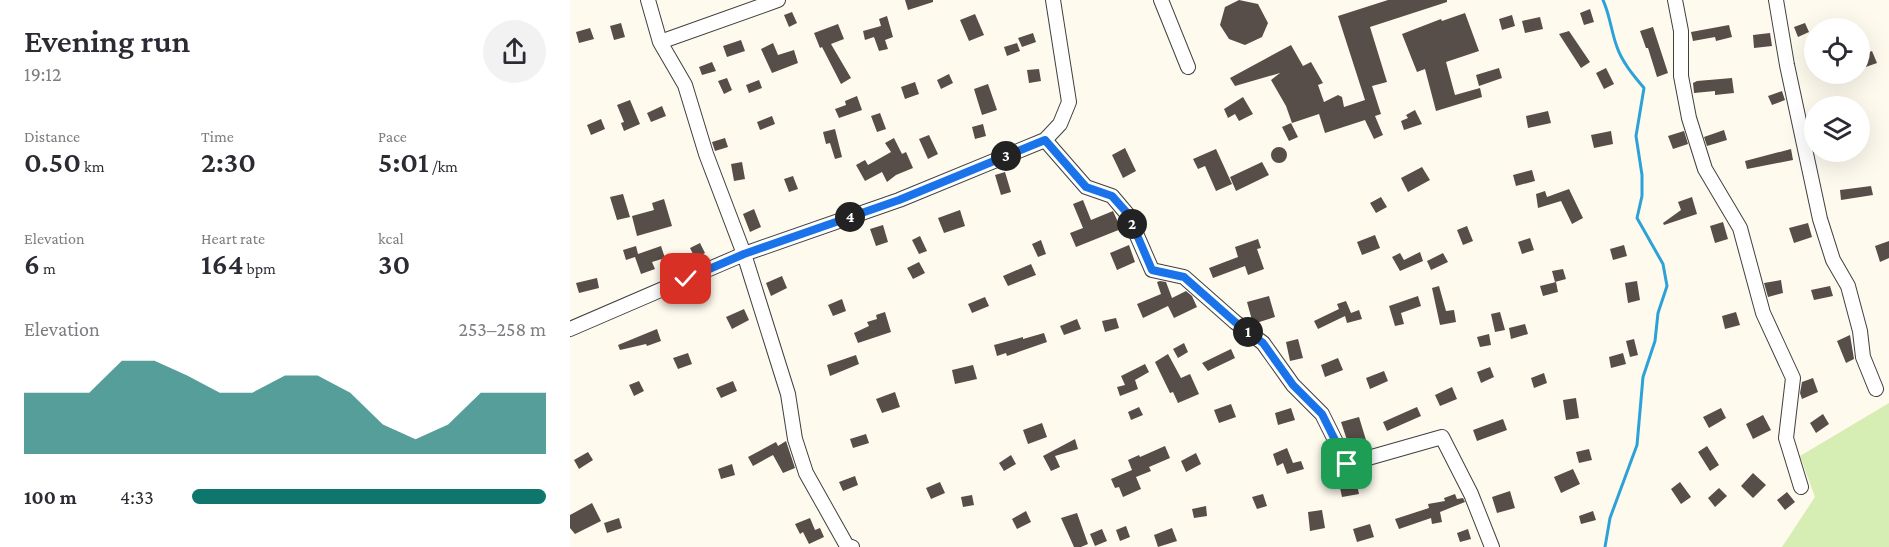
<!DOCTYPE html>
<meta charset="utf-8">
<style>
body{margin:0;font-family:"Crimson Pro",serif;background:#f2f2f3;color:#2b2b33;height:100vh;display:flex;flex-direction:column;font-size:22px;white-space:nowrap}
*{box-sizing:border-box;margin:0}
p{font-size:20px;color:#7c7c81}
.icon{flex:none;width:33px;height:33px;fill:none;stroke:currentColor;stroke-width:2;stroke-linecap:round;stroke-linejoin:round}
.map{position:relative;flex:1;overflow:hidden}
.panel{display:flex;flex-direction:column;background:#fff;width:570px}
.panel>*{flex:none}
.tools{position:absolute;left:1234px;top:18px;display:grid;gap:12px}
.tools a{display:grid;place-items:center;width:66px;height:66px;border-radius:50%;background:#fff;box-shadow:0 6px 24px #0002;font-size:30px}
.pin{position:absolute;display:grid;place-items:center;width:51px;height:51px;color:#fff;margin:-26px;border-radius:12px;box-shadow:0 3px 9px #0006}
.km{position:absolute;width:30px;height:30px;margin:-15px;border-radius:50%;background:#222;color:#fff;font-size:16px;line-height:30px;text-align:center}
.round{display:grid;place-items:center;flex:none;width:63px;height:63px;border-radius:32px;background:#f2f2f3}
.overview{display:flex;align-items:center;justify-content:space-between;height:102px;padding:0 24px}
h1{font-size:33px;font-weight:600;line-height:45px}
.metrics{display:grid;grid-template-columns:repeat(3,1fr);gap:9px;height:102px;padding:6px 24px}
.metrics div{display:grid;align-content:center}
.metrics b{font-size:30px;font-weight:600}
.metrics small{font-size:16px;font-weight:400}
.metrics p{font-size:16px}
.chart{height:168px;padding:12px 24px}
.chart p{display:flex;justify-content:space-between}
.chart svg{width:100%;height:108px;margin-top:6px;fill:#0f766e;opacity:.7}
ul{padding:0 24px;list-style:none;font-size:20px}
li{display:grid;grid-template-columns:96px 72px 1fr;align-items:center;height:45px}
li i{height:15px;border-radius:8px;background:#0f766e}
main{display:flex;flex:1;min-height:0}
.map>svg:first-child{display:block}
</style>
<main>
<section class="panel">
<div class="overview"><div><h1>Evening run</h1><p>19:12</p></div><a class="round"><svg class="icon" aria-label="share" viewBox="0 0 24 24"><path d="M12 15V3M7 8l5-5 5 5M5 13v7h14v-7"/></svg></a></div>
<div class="metrics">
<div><p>Distance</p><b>0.50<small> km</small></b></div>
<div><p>Time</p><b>2:30</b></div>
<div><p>Pace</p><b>5:01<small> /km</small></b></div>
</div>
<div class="metrics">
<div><p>Elevation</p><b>6<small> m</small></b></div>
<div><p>Heart rate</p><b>164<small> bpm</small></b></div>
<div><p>kcal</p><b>30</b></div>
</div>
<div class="chart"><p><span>Elevation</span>253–258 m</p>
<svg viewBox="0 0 160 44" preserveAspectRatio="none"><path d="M0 44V19L10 19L20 19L30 6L40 6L50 12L60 19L70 19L80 12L90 12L100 19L110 32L120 38L130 32L140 19L150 19L160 19V44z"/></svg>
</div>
<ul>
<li><b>100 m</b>4:33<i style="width:100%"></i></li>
</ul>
</section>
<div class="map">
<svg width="1319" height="547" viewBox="0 0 1319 547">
<rect width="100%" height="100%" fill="#fffaee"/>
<!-- green -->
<path fill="#d6edb3" d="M1319,403V547H1212L1245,497L1230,456Z"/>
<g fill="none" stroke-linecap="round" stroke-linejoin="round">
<!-- stream -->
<path stroke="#2da2d9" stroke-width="3" d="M1033,0C1040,15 1041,31 1047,47C1052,62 1064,76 1074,88L1066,136L1072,175V196L1067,218L1093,264L1097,286L1088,313L1085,341L1073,377L1067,445L1040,518L1035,547"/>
</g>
<!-- building -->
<path fill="#574d49" d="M335,0H363V2L338,10Z
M669,0L688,4L698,23L692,37L675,45L659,39L650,25L655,7Z
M818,0H877V2L800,27L817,82L802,86L811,114L805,116L813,135L804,139L795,120L755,133L749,114L722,123L716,106L701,80L710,73L665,86L660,78L721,45L733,66L741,62L753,83L748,85L754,102L768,95L772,97L774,107L795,100L768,16Z
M1020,9L1024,22L1014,25L1010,13Z
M222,12L227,23L219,27L214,15Z
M895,13L909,51L876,62L885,95L910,88L912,97L866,111L855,69L847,72L832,34L871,19L872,21Z
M405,14L414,35L399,41L390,20Z
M942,15L945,26L932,30L929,19Z
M317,16L323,37L315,40L318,49L309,51L304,37L295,40L293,31L311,26L309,19Z
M970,17L973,29L955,33L952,21Z
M51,23L55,37L44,40L40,26Z
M1235,23L1239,32L1228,37L1224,27Z
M268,24L274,39L261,44L281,78L271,84L252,47L250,48L244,33Z
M1159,25L1162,37L1146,41L1145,37L1123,41L1121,32Z
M1083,27L1098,73L1087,77L1078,48H1076L1070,31Z
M20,28L24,39L9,43L6,32Z
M999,31L1020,62L1011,68L989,34Z
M463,33L466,42L452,47L448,38Z
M1200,33L1202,46L1184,48L1183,35Z
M171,40L175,51L157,57L153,46Z
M203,43L208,55L224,50L228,63L202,73L191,49Z
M447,43L450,51L437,56L434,47Z
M1302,51L1307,63L1290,69V56Z
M142,62L146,71L132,75L129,67Z
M929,68L932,78L909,86L906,75Z
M1036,68L1044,84L1034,89L1026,73Z
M469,69L471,81L459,83L457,70Z
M379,74L383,83L371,89L367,80Z
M157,78L162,90L154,94L148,81Z
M1162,78L1164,93L1145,95V91L1124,93L1123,83L1127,81Z
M189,80L192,88L179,93L176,85Z
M345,82L349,94L335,99L331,87Z
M418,84L427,110L412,115L404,89Z
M1212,91L1215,100L1202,105L1198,96Z
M287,96L292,110L269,118L265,109L276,105L275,101Z
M673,97L683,114L669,121L665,114L658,118L654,109Z
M60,100L70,124L54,131L51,123L54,122L47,105Z
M92,106L96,116L81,122L77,113Z
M845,110L852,124L834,130L831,121L838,118L836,115Z
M978,111L981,123L958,128L956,116Z
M310,113L316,129L307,132L301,116Z
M202,116L205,124L190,130L187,122Z
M31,119L35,129L21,135L17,125Z
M721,123L728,137L719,141L712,127Z
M413,124L416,136L405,139L402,127Z
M265,129L272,157L265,159L260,143L256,144L253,132Z
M1154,130L1157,140L1137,146L1134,137Z
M1041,131L1043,144L1024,148L1021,135Z
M1114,131L1118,144L1103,149L1098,136Z
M359,135L368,154L358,159L349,139Z
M155,138L158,147L145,151L142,142Z
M324,138L332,154L336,152L343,168L326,175L317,182L312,172L295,181L286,165L295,160L298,165L321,152L315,143Z
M701 155a8 8 0 1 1 16 0a8 8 0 1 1-16 0Z
M555,148L566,171L553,178L542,155Z
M646,149L662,184L646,191L635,166L628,169L623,159Z
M1221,149L1223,160L1177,169L1175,161Z
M172,162L175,179L164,181L161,164Z
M692,162L699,175L666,191L660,177Z
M852,167L860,180L838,192L831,178Z
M962,170L965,181L946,186L943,175Z
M435,172L441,192L431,195L425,175Z
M223,176L228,189L219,192L214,179Z
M1301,186L1303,195L1271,200L1270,190Z
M999,189L1013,218L1002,224L991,201L968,208L966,194L975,191L977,197Z
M53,194L60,217L47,220L40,197Z
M811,197L817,207L806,213L800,203Z
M1122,197L1127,214L1094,225L1093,223L1111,210L1108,202Z
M94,199L102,226L67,236L62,216L84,210L82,203Z
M513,200L521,220L543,211L551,229L506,247L500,233L513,228L503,204Z
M184,209L191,227L180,232L173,214Z
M390,210L395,226L374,233L368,218Z
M1153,222L1158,239L1145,243L1140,226Z
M1238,223L1242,237L1224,243L1219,228Z
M313,225L318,242L306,246L300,229Z
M897,226L903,241L893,245L887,230Z
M805,235L810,248L792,255L787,242Z
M350,236L357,251L349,254L342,240Z
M960,238L964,250L952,254L948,242Z
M688,239L691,248L687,249L694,269L678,275L675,266L643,278L639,268L668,257L665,247Z
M471,240L476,254L468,257L462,244Z
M1319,241V258L1310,262L1305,246Z
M130,243L135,253L125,258L120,248Z
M559,245L565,262L547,270L540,253Z
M1054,245L1057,256L1043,260L1040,249Z
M66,246L68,254L91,246L95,258L82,262L85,269L71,274L65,257L56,260L53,250Z
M850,252L853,261L830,271L822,257L830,253L834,260Z
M873,253L878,262L861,270L857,261Z
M349,262L355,273L343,279L337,268Z
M461,264L466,275L438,286L433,276Z
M993,269L996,279L985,282L982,271Z
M212,276L217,288L201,296L196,283Z
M27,278L29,288L9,293L6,283Z
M1211,280L1213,293L1198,297L1194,283Z
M590,281L596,282L602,298L616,291L622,296L627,307L604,318L598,306L573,318L567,304L591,294L587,282Z
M1067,281L1070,300L1058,303L1055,283Z
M986,282L988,292L973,296L970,286Z
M869,286L876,311L884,310L886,322L870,325L862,288Z
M1260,286L1263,296L1244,300L1241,290Z
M699,296L705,317L683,324L677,302Z
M848,296L851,306L831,313L834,324L825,326L819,306Z
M415,297L419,306L402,313L398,304Z
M272,299L276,311L263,316L258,305Z
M776,301L781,313L789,310L792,319L777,323L775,316L748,329L744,321L769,309L767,304Z
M174,309L179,320L162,329L156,317Z
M315,312L321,332L288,343L284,333L299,326L297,322L307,319L306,315Z
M930,312L935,330L925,332L921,314Z
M1166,312L1170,325L1155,329L1152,316Z
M546,318L549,328L535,332L532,321Z
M507,319L511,329L494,335L490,326Z
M955,324L958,334L941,339L939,328Z
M87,329L91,341L77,346L76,344L50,350L48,345Z
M474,333L477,342L437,356L436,353L427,356L424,345L453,337V339Z
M919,334L921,345L910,347L907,337Z
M1280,335L1284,359L1276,363L1267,341Z
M728,339L733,358L720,361L716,342Z
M1064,339L1068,355L1060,357L1056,341Z
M614,343L618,352L608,358L603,349Z
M661,349L665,358L638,371L632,363Z
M118,353L122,364L108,369L103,358Z
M1053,353L1056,364L1041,368L1039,357Z
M598,354L611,378L620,374L629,394L608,403L603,392L600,393L585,362Z
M286,355L289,364L260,376L257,365Z
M768,358L773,370L755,377L751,365Z
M575,364L579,372L565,380L568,389L550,396L547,387L555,385L551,376Z
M403,365L407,379L385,384L382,370Z
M920,367L924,377L911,383L907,372Z
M814,371L818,381L800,389L796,378Z
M974,373L977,383L964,388L961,378Z
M1243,378L1248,392L1232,399L1230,393L1232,382Z
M69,381L74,391L64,396L59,385Z
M163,381L167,391L151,398L146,388Z
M882,387L887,399L870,406L865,395Z
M325,392L330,407L312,413L306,399Z
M1006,398L1009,418L996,420L993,400Z
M661,404L666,417L649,423L644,410Z
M569,407L573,415L561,420L558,412Z
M847,407L851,416L817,431L813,422Z
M721,408L725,420L708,425L705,413Z
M1151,408L1156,418L1139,428L1133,417Z
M1253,414L1259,424L1246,433L1240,423Z
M1193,415L1201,430L1183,439L1176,424Z
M789,417L796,440L779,446L771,422Z
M933,419L937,430L907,441L903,430Z
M472,423L477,437L458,444L453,430Z
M296,434L299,443L283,448L280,439Z
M505,439L508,449L485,456L490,467L481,471L473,456Z
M216,441L225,468L213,473L203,455L183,466L178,457L206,442L208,446Z
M595,446L600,458L579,467L581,471L566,477L571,489L553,497L549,487L545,488L541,479L562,470L558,460L569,455L570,457Z
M1137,446L1149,465L1140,471L1128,452Z
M717,448L723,463L731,461L734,469L717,474L713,463L707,466L703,454Z
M1019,449L1022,460L1009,463L1006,452Z
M18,452L23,460L9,469L4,460Z
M626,453L631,464L616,472L611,461Z
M441,455L446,464L434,471L429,463Z
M162,464L165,475L151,479L148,469Z
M1003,469L1010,484L991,493L984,477Z
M1183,473L1196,485L1183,498L1171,486Z
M285,476L288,485L273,491L269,482Z
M786,480L789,494L772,497L769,483Z
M370,482L375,493L361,499L356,488Z
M1110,482L1121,497L1111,504L1101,489Z
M1149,488L1157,496L1145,507L1138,498Z
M940,491L945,508L927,513L922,497Z
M1217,492L1225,502L1215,510L1207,500Z
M693,494L697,506L687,509L682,497Z
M885,494L887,499L893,498L895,502L870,512L872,522L862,524L861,518L829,529L825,519L859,508L858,504L875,501L874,498Z
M402,495L404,505L393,507L391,497Z
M22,503L31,521L5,534L0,528V515Z
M636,506L637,516L624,518L622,509Z
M752,510L755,528L740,531L738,512Z
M456,511L461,522L447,529L442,519Z
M1023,511L1026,520L1011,524L1009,516Z
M507,513L518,544L511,547H504L491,518Z
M49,518L52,528L37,533L34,523Z
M240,518L245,530L250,528L254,537L239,544L233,532L230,534L225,524Z
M800,524L804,537L787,542L783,529Z
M556,526L560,537L550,541L546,530Z
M602,528L607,541L588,547L584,535Z
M532,529L537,541L525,546L520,534Z
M898,529L901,539L890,542L887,533Z"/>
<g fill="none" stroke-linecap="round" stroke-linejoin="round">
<!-- street casing -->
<g stroke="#404040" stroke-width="16">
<path id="street" d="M78,0L90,42L115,85L136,154L174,254L218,394L225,439L236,473L277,546L282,547
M591,0L618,67
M1105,0L1111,31V76L1119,118L1135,169L1170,228L1193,313L1223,378L1216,438L1231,487
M1206,0L1217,65L1250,219L1263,260L1278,286L1290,331L1293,357L1306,389
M90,42L208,0
M475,140L516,187L542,196L558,215L582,270L614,277L665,322L693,343L723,385L752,414L777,464L872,437L901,494L922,547
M0,329L174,254L329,200L475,140L490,124L499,102L483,0"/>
</g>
<!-- street -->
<use href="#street" stroke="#fff" stroke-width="14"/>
</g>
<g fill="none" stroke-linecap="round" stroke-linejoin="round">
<!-- route casing -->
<g stroke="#fff" stroke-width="12">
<path id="route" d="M116,279L174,254L329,200L475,140L516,187L542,196L558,214L582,270L614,277L665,322L693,343L723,385L752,414L777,464"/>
</g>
<!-- route -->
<use href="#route" stroke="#1a73e8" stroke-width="8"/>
</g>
</svg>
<div class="tools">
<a><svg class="icon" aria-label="locate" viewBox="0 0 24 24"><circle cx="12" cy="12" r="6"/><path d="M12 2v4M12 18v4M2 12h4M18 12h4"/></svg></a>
<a><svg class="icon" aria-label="layers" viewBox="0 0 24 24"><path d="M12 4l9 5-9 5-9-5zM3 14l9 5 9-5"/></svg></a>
</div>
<div class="pin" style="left:777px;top:464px;background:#1e9e55"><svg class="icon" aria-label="arrive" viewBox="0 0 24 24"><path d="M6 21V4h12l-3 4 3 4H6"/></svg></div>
<div class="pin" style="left:116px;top:279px;background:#d93025"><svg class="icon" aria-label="check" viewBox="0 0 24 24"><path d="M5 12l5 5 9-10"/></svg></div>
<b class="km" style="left:678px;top:332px">1</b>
<b class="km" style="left:562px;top:224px">2</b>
<b class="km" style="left:436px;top:156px">3</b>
<b class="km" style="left:280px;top:217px">4</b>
</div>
</main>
